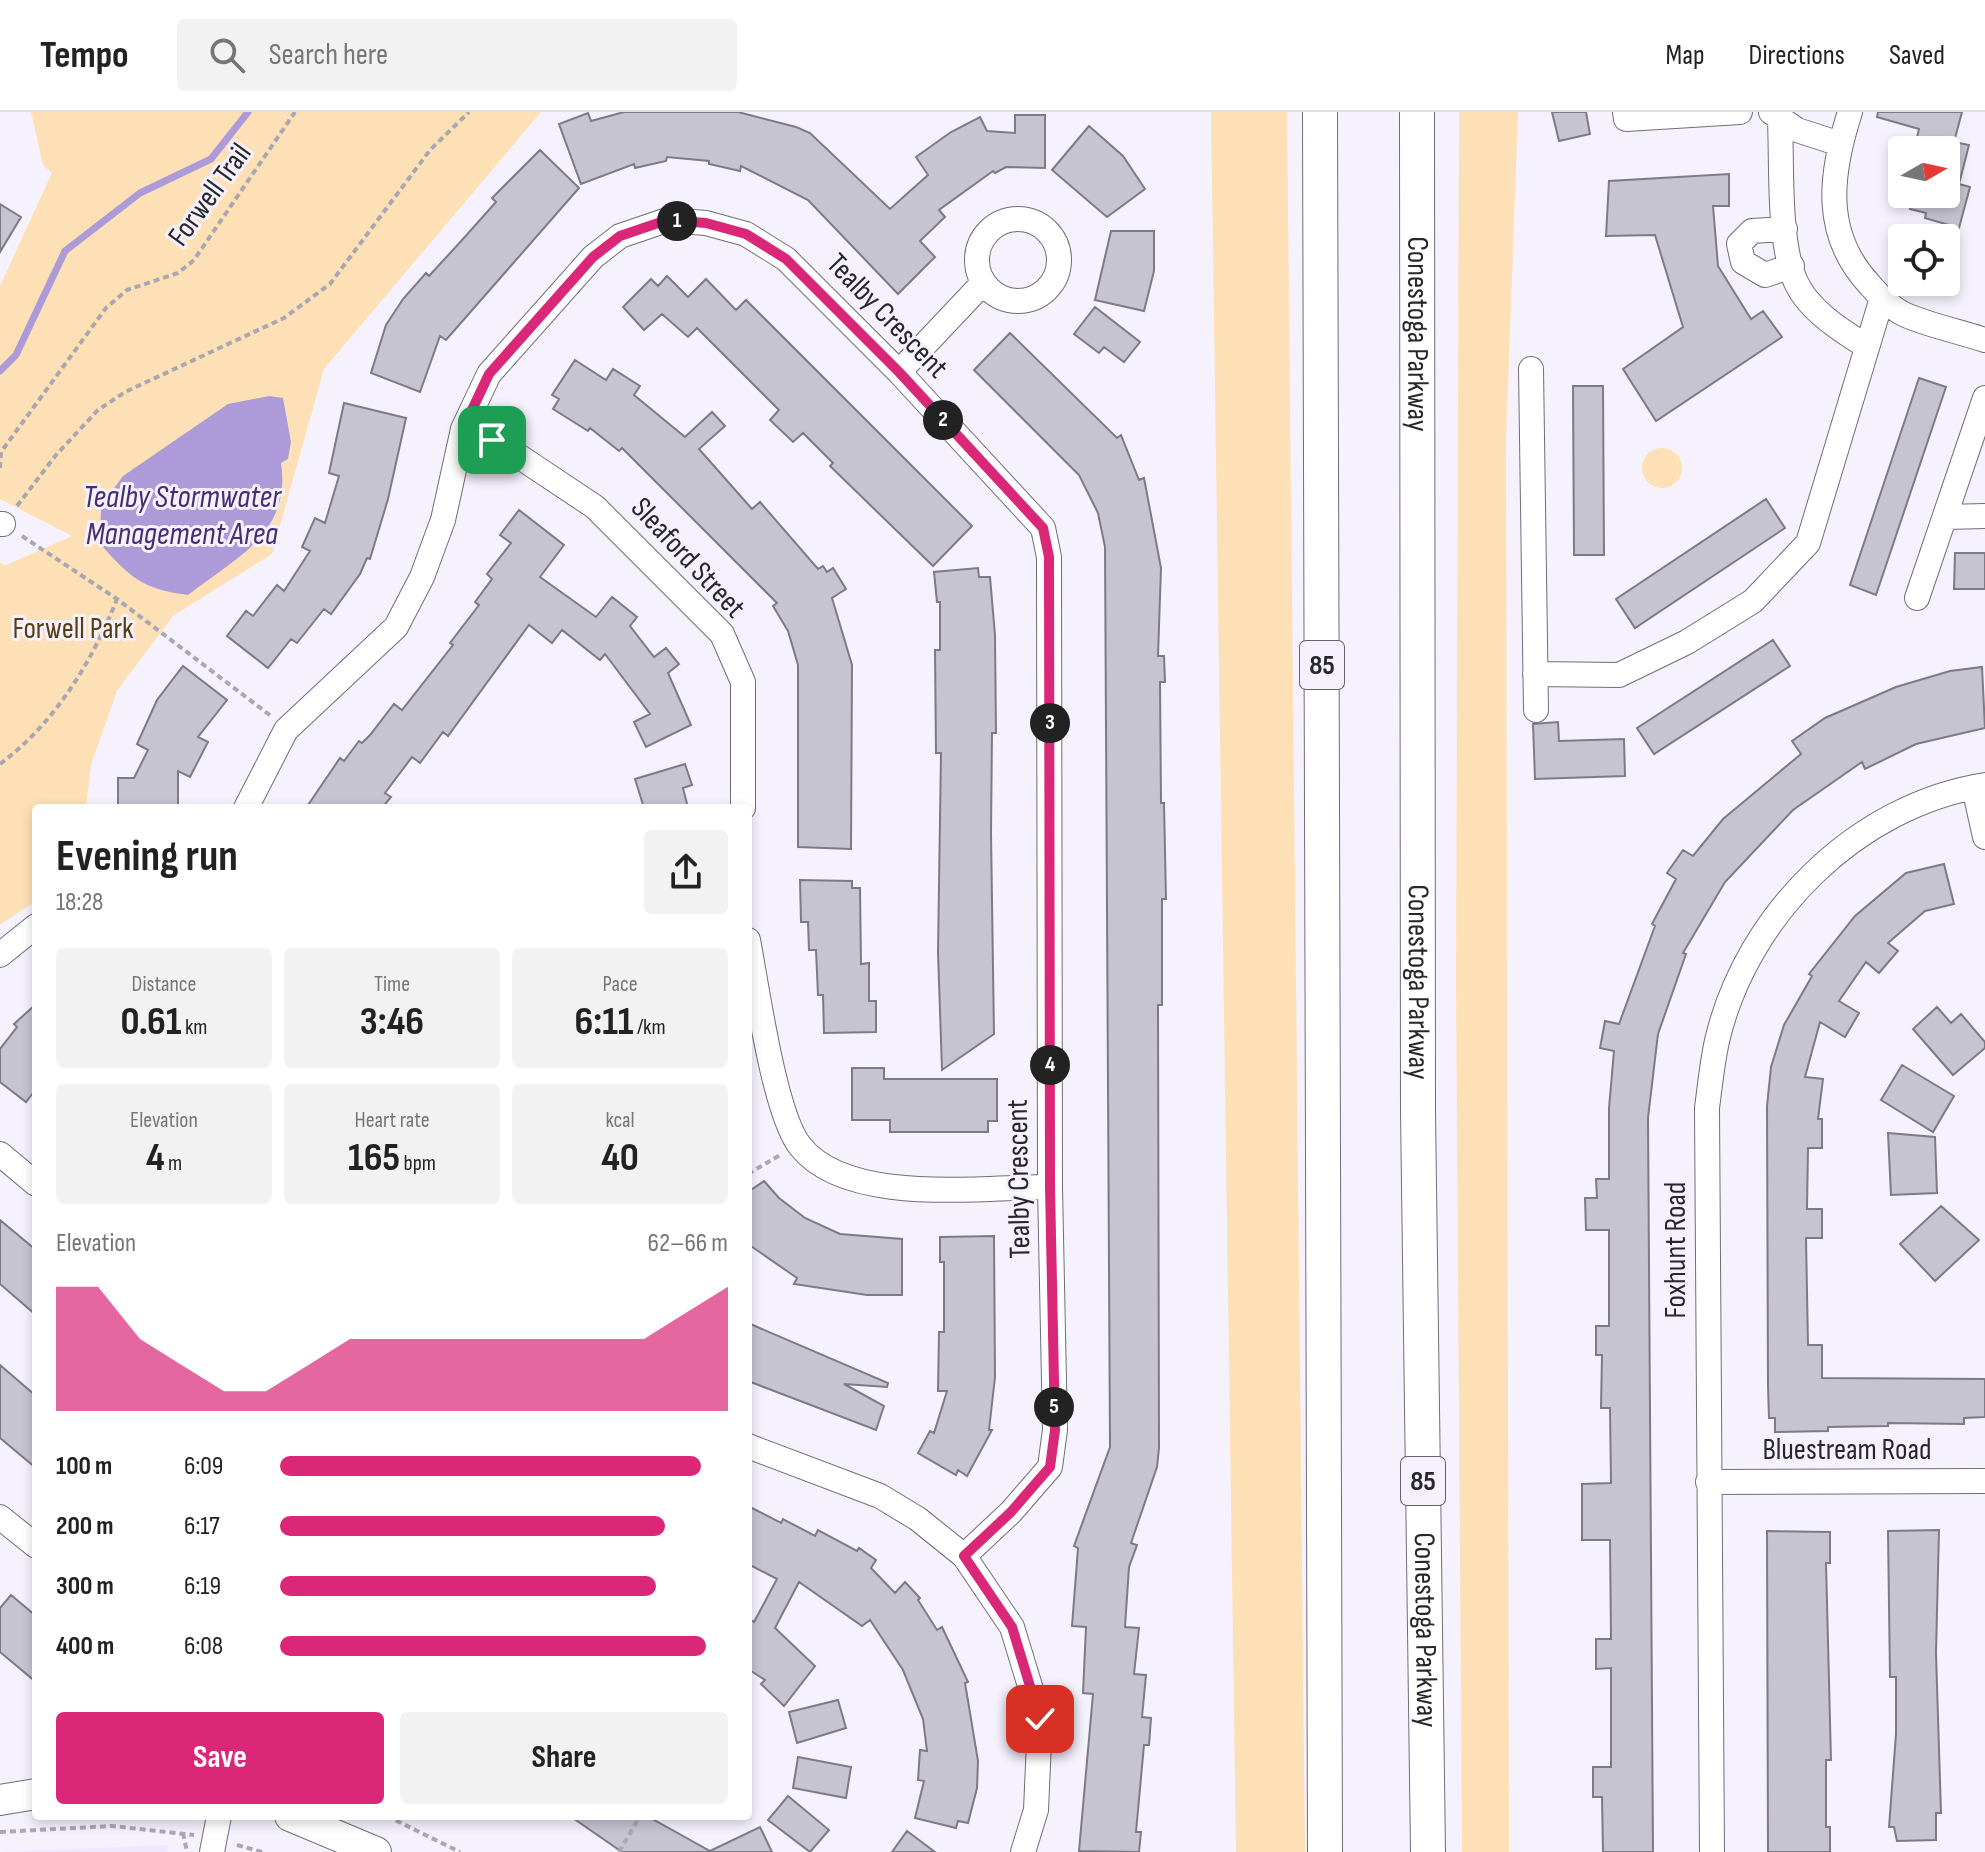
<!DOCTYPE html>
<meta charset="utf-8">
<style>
body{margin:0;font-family:"Sofia Sans Condensed",sans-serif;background:#f2f2f2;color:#222;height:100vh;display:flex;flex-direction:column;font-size:30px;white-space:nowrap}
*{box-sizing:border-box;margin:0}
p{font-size:26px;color:#767676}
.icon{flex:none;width:44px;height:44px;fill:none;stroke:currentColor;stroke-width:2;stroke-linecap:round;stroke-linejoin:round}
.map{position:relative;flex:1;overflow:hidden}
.panel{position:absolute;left:32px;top:692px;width:720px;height:1016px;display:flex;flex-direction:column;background:#fff;border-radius:8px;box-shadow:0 4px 12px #0003}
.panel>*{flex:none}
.needle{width:52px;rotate:81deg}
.controls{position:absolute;left:1888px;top:24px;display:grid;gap:16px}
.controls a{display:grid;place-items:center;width:72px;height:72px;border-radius:8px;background:#fff;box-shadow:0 4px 12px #0003;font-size:40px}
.pin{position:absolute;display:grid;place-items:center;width:68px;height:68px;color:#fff;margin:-34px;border-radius:16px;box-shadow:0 4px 12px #0006}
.km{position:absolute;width:40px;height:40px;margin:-20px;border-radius:50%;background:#222;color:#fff;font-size:22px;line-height:40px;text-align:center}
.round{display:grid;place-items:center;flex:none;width:84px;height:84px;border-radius:8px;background:#f2f2f2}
.overview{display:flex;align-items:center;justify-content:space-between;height:136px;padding:0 24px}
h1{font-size:44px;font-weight:700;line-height:60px}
.figures{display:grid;grid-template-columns:repeat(3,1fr);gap:12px;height:136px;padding:8px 24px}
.figures div{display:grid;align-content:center;border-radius:8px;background:#f2f2f2;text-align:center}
.figures b{font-size:40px;font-weight:700}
.figures small{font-size:22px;font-weight:400}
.figures p{font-size:22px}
.chart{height:224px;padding:16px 24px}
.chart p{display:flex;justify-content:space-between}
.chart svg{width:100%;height:144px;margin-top:8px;fill:#db2777;opacity:.7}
.cta{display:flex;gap:16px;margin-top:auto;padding:16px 24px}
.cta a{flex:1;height:92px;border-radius:8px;background:#db2777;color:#fff;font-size:32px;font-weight:700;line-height:92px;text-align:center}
.cta a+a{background:#f2f2f2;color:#222}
ul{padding:0 24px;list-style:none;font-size:26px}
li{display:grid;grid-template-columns:128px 96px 1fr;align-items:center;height:60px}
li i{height:20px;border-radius:10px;background:#db2777}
header{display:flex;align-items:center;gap:48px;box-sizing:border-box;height:112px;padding:0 40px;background:#fff;border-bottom:2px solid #e0e0e0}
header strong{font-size:38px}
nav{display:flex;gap:44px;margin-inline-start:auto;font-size:28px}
.search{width:560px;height:72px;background:#f2f2f2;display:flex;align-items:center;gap:20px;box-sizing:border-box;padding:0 28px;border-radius:8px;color:#767676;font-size:30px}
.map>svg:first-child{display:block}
</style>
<header>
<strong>Tempo</strong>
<div class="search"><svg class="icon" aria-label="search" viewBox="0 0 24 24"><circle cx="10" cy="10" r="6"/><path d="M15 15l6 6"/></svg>Search here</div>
<nav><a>Map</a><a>Directions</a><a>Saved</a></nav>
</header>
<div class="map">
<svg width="1985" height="1740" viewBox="0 0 1985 1740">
<rect width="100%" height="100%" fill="#f5f2fe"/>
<!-- built -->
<path fill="#eee8fe" d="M168,1733L167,1740H0Z"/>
<!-- green -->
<path fill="#fee0b6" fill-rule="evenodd" d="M31,0H541L324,257L272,442L173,504L117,579L91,653L86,696H36V789L0,813V451L6,453L72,424L0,387V174L52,61L43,53ZM283,286L291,330L288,347L281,351C289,403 266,422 228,451Z
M1211,0H1287L1305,1740H1236Z
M1459,0H1518L1506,329L1509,1740H1462L1456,871Z
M1642 356a20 20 0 1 1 40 0a20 20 0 1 1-40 0Z"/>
<!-- water -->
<path fill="#ac9bd8" d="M269,284L283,286L291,330L288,347L281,351C292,421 235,446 188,483C142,477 131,466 100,432L101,394L123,364L228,292Z"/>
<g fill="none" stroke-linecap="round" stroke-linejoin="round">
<!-- stream -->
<path stroke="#ac9bd8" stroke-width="7" d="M0,259L16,243L65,139L140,81L211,47L248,0"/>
</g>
<!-- building -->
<path fill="#c7c4d2" stroke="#7d7a87" stroke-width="2" d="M624,0H738L796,15L810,21L890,97L928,63L916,45L951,20L980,5L987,19L1015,21V3H1045V56L1006,55L995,61L993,59L939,98L945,105L920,129L935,145L898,182L808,88L741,54L740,59L709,52V49L667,45L666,49L635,56L634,52L581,72L559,12L588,1L591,9Z
M1552,0H1586L1590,22L1559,29Z
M1878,0H1962L1954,30L1969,33L1959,72L1970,75L1959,116L1925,106L1926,101L1910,97L1914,82H1946V38H1914L1919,17L1877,5Z
M1089,14L1123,44L1145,77L1107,105L1052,58Z
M540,38L579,76L446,228L440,224L420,280L371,261L386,213L403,187L426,161L429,164L463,127L496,90L492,86Z
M1729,62V94H1713L1718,154L1751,207L1763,199L1782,225L1656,309L1623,257L1683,215L1655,123L1606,124L1609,69Z
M0,92L21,105L0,140Z
M1111,119H1154V159L1144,199L1095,188Z
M667,164L688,185L706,167L736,198L746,188L972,414L933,454L830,354L833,351L803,321L793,330L770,308L779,298L697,216L688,225L662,202L644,218L623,195L651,167L658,174Z
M1095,195L1140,230L1124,250L1104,235L1099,241L1074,222Z
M1010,221L1117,326L1121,323L1139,368L1144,366L1161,456L1158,544H1164L1165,570H1160L1161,691H1164L1166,787H1162V893H1158L1159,1336L1157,1355L1131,1431L1137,1433L1129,1455L1125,1515L1139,1516L1134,1562L1146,1563L1142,1605L1151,1606L1149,1633H1144L1136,1720H1141L1139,1740L1079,1739L1093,1582L1083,1581L1086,1515L1072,1514L1078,1436L1074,1434L1110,1335L1105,435L1098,401L1079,363L974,258Z
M575,248L606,268L613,257L640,274L634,283L685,325L712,300L725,314L699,337L752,397L760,390L818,457L823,454L827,460L833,456L846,477L832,486L852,553L851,737L798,735V553L788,519L773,494L777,491L622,336L619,339L590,316L588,319L553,297L559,287L552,283Z
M1919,266L1946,275L1876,483L1850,473Z
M1573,274H1603L1604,443H1574Z
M344,291L406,306L388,387L370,447L367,446L360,462L331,502L324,497L297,531L291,527L268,556L227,524L246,499L253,504L277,473L284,479L310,439L302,435L315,406L325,411L339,364L329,361Z
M1766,387L1785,416L1635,516L1616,487Z
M519,398L564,433L540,465L596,505L612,485L637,505L630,514L654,545L666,536L679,552L668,561L691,613L646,635L634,610L650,602L605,542L600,548L562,518L552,531L529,513L448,624L443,620L420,651L412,645L385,681L391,685L382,696H306L340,646L344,649L359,629L362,631L370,623L394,592L402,598L453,533L450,531L479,493L475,490L492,467L487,462L511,431L500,423Z
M1955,441H1985V477H1954Z
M978,456L979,465H990L995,523L996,621H992L991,721L994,922L942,958L938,840L941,641H936L935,538H940V490H937L934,460Z
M1773,528L1790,554L1654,642L1637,616Z
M183,554L227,588L198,625L208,630L190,665L178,659V694L118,696V666H134L148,638L137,632L157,588Z
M1982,555L1985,616L1916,632L1865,657L1862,650L1793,698L1725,770L1683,841L1686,842L1658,922L1648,1006L1653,1740H1603L1602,1685H1593V1655H1611V1556L1596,1557V1527H1611L1610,1428H1582V1372L1611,1371L1610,1296H1601L1602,1243H1596V1214H1609V1118H1586L1585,1086H1597L1596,1067H1609V996L1614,939L1600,936L1605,909L1619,912L1655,814L1652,812L1676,767L1667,761L1683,738L1693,744L1723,707L1801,642L1792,629L1825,606L1896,575L1950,559Z
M1558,610L1559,629L1624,627L1625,664L1535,667L1533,612Z
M685,652L692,673L683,676L688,696H644L635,667Z
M1944,752L1954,792L1925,799L1888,831L1898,839L1879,861L1866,850L1839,889L1859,901L1845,925L1820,910L1805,965L1823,967L1818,1007H1822V1036H1808L1807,1097H1822V1126H1806L1808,1233H1822V1266L1985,1267V1305L1964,1306V1312L1888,1311V1314L1828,1315V1319L1775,1320V1306H1769L1768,1274L1767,994L1771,955L1784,913L1812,864L1809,862L1855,804L1906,761Z
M800,768L852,769V776H860L861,852L869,851V889H876V920L824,921L823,883H818L816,838H809L808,810H801Z
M36,892V977L26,990L0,970V937L17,915L14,912Z
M1937,895L1951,911L1961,902L1985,930V936L1953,963L1913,917Z
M1902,953L1954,984L1933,1020L1881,988Z
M852,956H884V967H997V1009H988V1020H890V1008H852Z
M1888,1021L1935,1025L1937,1081L1891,1083Z
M764,1069L779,1086L805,1106L840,1122L902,1127V1183H867L794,1172L797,1166L748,1132V1080Z
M1941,1094L1979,1128L1935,1169L1900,1132Z
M0,1108L36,1138V1203L0,1172Z
M994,1124L995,1265L989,1318H992L967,1364L958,1358L956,1363L918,1341L930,1319L934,1321L947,1279H938L939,1220H944V1150H940V1125Z
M748,1211L888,1271L887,1275L844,1272L884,1294L876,1318L748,1269Z
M0,1253L36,1284V1356L0,1326Z
M748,1394L781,1411L783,1407L815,1424L818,1418L857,1439L859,1436L876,1448L871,1456L895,1481L905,1470L920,1486L918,1488L937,1518L942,1515L968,1570L965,1571L978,1649L977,1676L968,1711L958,1709L956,1716L915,1706L924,1669L918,1668L920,1638L927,1639L923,1607L903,1558L870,1508L862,1514L799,1470L775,1516L815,1554L784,1594L761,1572L765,1568L748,1557V1506L754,1510L777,1467L748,1452Z
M1939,1418L1936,1541L1941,1701H1936V1728L1897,1729L1894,1715H1889L1896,1622V1565H1890L1888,1419Z
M1767,1419L1830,1420V1451H1826L1831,1648H1826V1715H1830V1740H1768Z
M11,1483L36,1504V1570L0,1540V1496Z
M838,1588L846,1616L797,1631L789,1600Z
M798,1645L851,1655L846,1686L793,1676Z
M788,1684L829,1718L810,1740L768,1708Z
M570,1704H647L710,1739L760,1715L772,1740H622Z
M907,1719L935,1740H892Z"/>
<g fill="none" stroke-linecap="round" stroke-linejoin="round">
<!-- minor casing -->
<g stroke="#706d7a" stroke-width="26">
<path id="minor" d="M1625,0L1626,7L1740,0
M1771,0L1797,18L1840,32
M1850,0C1830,62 1822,122 1870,173C1880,185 1893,198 1908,204C1933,214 1960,220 1985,228
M1780,9C1782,53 1778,128 1795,168C1807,197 1840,218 1866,234
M977 148a41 41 0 1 1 82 0a41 41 0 1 1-82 0Z
M1785,117L1752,119L1739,132L1743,150L1765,163L1792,154
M1531,257L1536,598
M899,260L983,171
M463,317L499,331L595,395L722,522L743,570V696
M1946,405L1985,404
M0,412H3
M1917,486L1985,286
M1535,562L1619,563L1687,530L1753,489L1808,431L1882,186
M1974,675L1985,725
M246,696L286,618L396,515L422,465L443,408L463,317L489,262L593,145L620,124L667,108L706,111L746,122L786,147L899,260L1043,416L1049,445L1050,1075L1055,1318L1050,1355L1011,1400L964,1444
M748,828C757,875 774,1001 800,1034C847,1094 981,1075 1050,1075
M0,843L36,814
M0,1042L36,1072
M748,1334L880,1384L918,1407L964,1444L1012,1515L1040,1607L1036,1698L1023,1740
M1708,1370L1985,1369
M0,1405L36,1434
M212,1740L219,1704
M1712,1740L1707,996C1710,974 1712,951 1717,929C1746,803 1857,693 1985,673"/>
</g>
<!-- major casing -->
<g stroke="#706d7a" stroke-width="32">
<path id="major" d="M0,1688L36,1682
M290,1704L376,1740"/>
</g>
<!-- highway casing -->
<g stroke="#706d7a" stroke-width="36">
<g id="highway">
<path d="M1320,0L1325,1740"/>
<path id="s1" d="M1417,0L1418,999L1428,1740"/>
</g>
</g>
<!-- path -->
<path stroke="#aaa7b1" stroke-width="4" stroke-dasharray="6 4" stroke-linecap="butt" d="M0,356L1,340L106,196L127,178L178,161L194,148L295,0
M17,394L56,343L98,298L125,280L284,206L330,172L430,38L469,0
M22,424L117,487L271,604
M0,652C55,611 92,550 117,487
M748,1062L780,1043
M387,1704L460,1740
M0,1720L112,1714L194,1723
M183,1721L187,1740
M237,1733L262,1740
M619,1740L640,1704"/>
<!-- minor -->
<use href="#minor" stroke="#fff" stroke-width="24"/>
<!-- major -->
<use href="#major" stroke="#fff" stroke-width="30"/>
<!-- highway -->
<use href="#highway" stroke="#fff" stroke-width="34"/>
</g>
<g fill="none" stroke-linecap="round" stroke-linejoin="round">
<!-- route casing -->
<g stroke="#fff" stroke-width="16">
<path id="route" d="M492,328L463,317L489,262L593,145L620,124L667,108L706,111L746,122L786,147L899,260L1043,416L1049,445L1050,1075L1055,1318L1050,1355L1011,1400L964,1444L1012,1515L1040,1607"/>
</g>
<!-- route -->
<use href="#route" stroke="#db2777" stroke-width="10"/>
</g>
<g text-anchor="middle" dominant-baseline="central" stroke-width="6" stroke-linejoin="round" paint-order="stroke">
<!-- shield labels -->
<g fill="#f5f2fe" stroke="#65636a" stroke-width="2">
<rect x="1300" y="529" width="44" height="48" rx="6"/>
<rect x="1401" y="1345" width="44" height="48" rx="6"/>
</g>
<g font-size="28" font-weight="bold" fill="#27262b">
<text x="1322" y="553">85</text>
<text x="1423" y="1369">85</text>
</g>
<!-- street labels -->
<g font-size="30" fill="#27262b" stroke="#f5f2fe">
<text transform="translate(210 83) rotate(-54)">Forwell Trail</text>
<text transform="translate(887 204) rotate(46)">Tealby Crescent</text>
<text stroke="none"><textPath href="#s1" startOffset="222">Conestoga Parkway</textPath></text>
<text transform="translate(688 446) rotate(47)">Sleaford Street</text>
<text stroke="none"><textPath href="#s1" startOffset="870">Conestoga Parkway</textPath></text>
<text transform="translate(1019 1067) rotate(-91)">Tealby Crescent</text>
<text transform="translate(1676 1138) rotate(-90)">Foxhunt Road</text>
<text x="1847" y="1338">Bluestream Road</text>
<text stroke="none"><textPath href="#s1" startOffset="1518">Conestoga Parkway</textPath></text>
</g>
<!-- park labels -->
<g font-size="30" fill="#583d0e" stroke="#f5f2fe">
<text x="73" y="517">Forwell Park</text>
</g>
<!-- water labels -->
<g font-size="32" font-style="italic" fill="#472d74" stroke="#f5f2fe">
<text x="182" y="385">Tealby Stormwater<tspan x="182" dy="37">Management Area</tspan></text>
</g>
</g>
</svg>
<div class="controls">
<a><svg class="needle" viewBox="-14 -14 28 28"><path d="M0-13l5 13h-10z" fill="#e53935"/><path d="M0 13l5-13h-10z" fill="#767676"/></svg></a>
<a><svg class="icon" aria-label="locate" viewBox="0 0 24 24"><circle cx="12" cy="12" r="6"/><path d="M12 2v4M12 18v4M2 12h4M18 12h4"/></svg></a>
</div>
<div class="pin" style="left:492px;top:328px;background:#1e9e55"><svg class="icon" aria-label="arrive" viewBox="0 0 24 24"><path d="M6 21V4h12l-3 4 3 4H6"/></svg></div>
<div class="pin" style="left:1040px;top:1607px;background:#d93025"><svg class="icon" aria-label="check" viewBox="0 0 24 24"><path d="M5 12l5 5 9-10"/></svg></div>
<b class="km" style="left:677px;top:109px">1</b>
<b class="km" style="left:943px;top:308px">2</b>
<b class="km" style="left:1050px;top:611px">3</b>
<b class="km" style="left:1050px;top:953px">4</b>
<b class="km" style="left:1054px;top:1295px">5</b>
<section class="panel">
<div class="overview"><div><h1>Evening run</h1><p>18:28</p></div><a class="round"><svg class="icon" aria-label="share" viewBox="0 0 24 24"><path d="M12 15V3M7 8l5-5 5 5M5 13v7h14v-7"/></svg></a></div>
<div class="figures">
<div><p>Distance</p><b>0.61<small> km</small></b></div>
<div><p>Time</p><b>3:46</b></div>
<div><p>Pace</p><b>6:11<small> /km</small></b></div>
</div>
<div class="figures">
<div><p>Elevation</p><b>4<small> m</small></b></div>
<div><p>Heart rate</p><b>165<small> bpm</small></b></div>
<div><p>kcal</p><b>40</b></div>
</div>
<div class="chart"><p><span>Elevation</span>62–66 m</p>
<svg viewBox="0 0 160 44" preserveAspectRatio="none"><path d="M0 44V6L10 6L20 22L30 30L40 38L50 38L60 30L70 22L80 22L90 22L100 22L110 22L120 22L130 22L140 22L150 14L160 6V44z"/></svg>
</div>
<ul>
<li><b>100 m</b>6:09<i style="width:94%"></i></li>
<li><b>200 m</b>6:17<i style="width:86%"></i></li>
<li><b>300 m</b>6:19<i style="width:84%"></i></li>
<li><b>400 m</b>6:08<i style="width:95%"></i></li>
</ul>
<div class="cta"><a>Save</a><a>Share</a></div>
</section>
</div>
